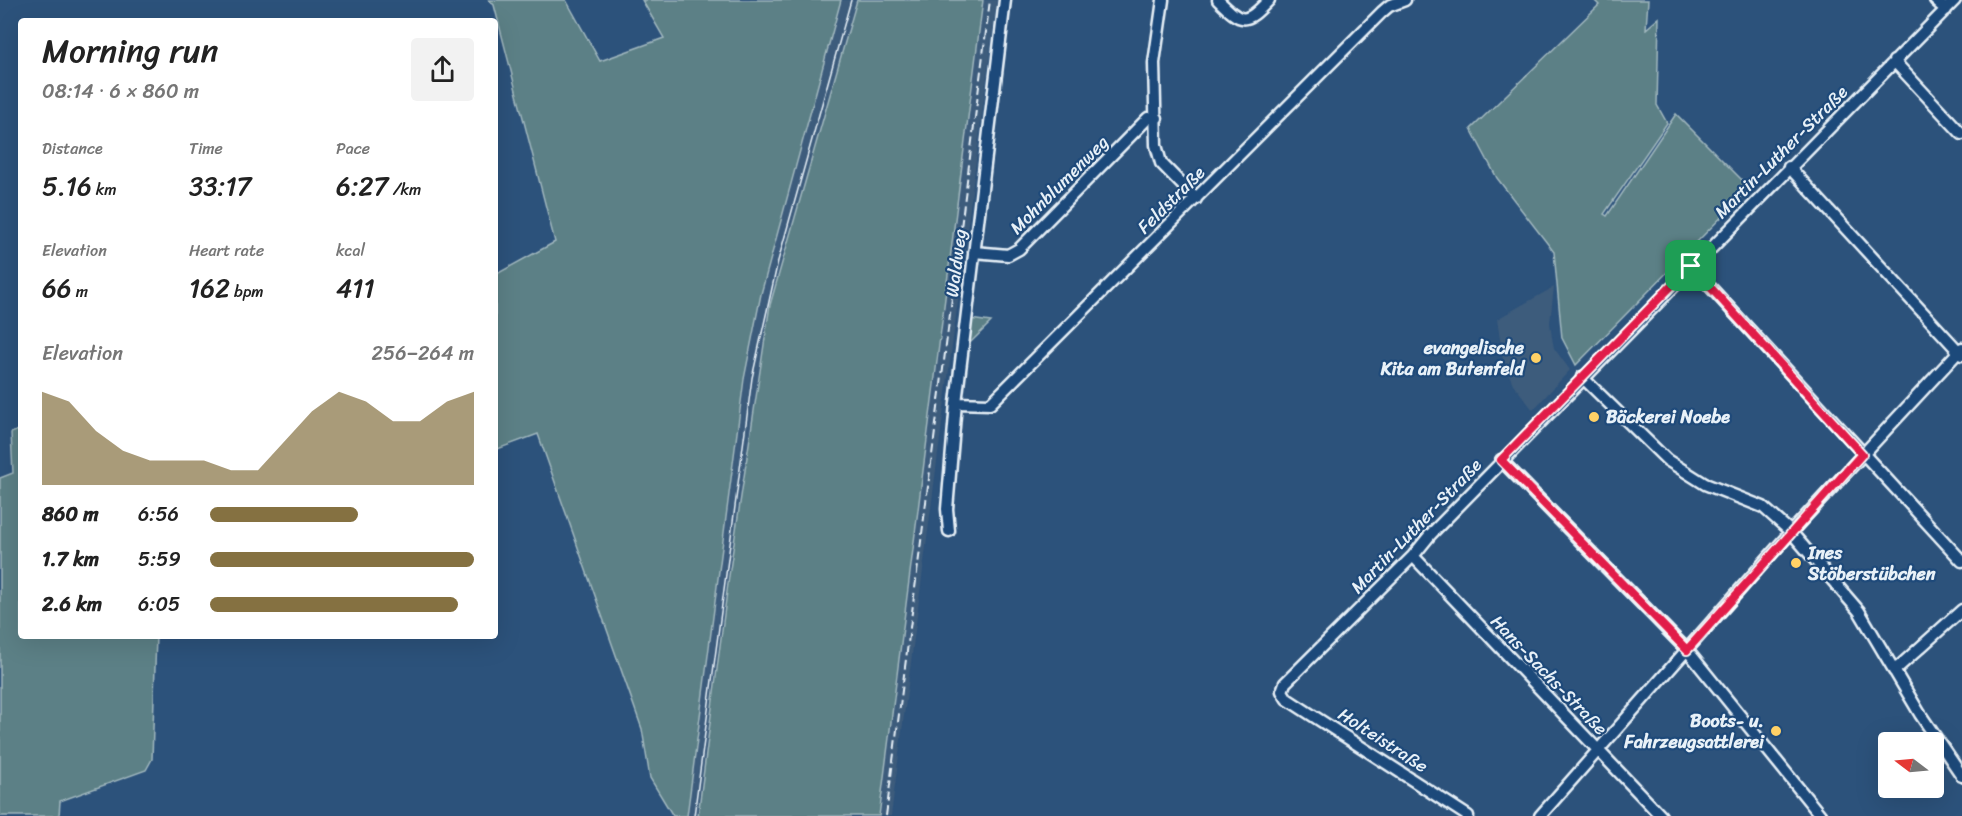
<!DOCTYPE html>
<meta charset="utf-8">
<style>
body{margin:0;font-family:Sriracha,sans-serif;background:#f2f2f2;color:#222;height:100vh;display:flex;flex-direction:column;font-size:22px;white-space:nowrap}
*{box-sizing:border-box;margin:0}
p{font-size:20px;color:#767676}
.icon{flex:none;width:33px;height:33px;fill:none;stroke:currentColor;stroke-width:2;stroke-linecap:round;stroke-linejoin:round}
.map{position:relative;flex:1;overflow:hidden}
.sheet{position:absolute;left:18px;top:18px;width:480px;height:621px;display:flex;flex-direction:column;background:#fff;border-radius:6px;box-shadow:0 6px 24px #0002}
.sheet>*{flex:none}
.needle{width:39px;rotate:286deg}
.controls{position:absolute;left:1878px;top:732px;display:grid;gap:12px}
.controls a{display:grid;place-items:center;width:66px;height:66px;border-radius:6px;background:#fff;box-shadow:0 6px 24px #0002;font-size:30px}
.pin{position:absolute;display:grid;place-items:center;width:51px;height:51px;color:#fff;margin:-26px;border-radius:12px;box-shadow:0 3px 9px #0006}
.round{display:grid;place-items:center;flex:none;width:63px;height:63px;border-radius:6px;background:#f2f2f2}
.headline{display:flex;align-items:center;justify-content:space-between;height:102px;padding:0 24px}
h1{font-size:33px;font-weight:600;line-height:45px}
.stats{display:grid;grid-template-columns:repeat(3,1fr);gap:9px;height:102px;padding:6px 24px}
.stats div{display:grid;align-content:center}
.stats b{font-size:26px;font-weight:600}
.stats small{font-size:16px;font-weight:400}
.stats p{font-size:16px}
.chart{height:168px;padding:12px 24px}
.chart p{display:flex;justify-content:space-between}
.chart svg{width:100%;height:108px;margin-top:6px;fill:#857141;opacity:.7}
ul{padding:0 24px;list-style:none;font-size:20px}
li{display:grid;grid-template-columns:96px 72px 1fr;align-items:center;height:45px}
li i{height:15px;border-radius:8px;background:#857141}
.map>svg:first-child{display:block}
</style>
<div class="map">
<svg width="1962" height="816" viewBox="0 0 1962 816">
<rect width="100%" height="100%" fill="#2c527b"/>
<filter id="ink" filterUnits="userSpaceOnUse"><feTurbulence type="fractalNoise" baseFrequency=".0167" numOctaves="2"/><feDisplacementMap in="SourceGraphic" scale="12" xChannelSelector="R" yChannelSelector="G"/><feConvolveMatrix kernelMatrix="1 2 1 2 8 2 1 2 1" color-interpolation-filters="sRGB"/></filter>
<g filter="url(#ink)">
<!-- built -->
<path fill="#3c5b7c" d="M841,0H857L770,305L729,576L698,816H687L744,379L761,294Z
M983,0H997L891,816H879Z
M1554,287L1550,323L1552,337L1554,348L1570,370L1533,410L1513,384L1503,360L1497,319Z"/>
<!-- green -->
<path fill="#5b8086" stroke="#a2b8bf" stroke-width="1.5" d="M489,0H566L600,61L664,38L642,0H841L761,294L744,379L687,816H673L650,778L642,729L538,434L495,450V275L555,242L494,5Z
M857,0H983L879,816H698L729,576L770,305Z
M1594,0H1648L1646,29L1659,18L1657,105L1667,123L1604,214L1607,216L1676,114L1750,188L1576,365L1562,338L1554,252L1497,178L1471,129L1599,5Z
M970,319L991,322L966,347Z
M21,429V636H156L152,759L146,770L60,801L59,816H0V478L13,473L11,433Z"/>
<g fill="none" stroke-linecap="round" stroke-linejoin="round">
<!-- minor casing -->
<g stroke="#e8f1f8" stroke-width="15">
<path id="minor" d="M1163,0L1154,63L1156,145L1161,163L1196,199
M1218,0C1242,24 1245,25 1269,0
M1935,0L1946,10
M1894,61L1962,134
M1789,167L1962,355
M974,252L1008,255L1019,249L1148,118H1157
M1691,266L1962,561
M1582,377L1667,460L1705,484L1763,507L1791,532L1859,611L1920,714L1962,776
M956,403L990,404L1382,12L1389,6L1405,0
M1501,460L1687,650L1821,816
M949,531L947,509L956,403L1005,0
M1413,556L1661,816
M1894,671L1962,610
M1468,816L1287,699L1282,691L1285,683L1413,556L1430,535L1955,0
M1540,816L1791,532L1962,348"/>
</g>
<!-- minor -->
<use href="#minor" stroke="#1f4a7a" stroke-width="10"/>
<!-- tram -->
<path stroke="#e8f1f8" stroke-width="1.5" d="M694,816L752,378L778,261L851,0"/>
<!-- rail -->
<path stroke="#e8f1f8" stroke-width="2" stroke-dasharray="9 4.5" stroke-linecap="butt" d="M886,816L990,0"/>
</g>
</g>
<g fill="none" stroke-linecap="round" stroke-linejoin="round" filter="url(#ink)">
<!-- route casing -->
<g stroke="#fff" stroke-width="12">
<path id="route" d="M1691,266L1862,454L1687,650L1501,460Z"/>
</g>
<!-- route -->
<use href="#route" stroke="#e11d48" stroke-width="8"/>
</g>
<!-- markers -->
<g fill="#ffd166" stroke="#1f4a7a" stroke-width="2">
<circle cx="1536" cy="358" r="6"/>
<circle cx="1594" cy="417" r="6"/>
<circle cx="1796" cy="563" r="6"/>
<circle cx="1776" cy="731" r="6"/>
</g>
<g text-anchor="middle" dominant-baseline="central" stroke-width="4.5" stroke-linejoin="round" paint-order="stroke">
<!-- street labels -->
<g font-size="18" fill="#e8f1f8" stroke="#1f4a7a">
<text transform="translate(1781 152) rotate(-45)">Martin-Luther-Straße</text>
<text transform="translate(1059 185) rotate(-45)">Mohnblumenweg</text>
<text transform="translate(1171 200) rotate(-45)">Feldstraße</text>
<text transform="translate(956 263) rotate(-83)">Waldweg</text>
<text transform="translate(1416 526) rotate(-46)">Martin-Luther-Straße</text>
<text transform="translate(1549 675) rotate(46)">Hans-Sachs-Straße</text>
<text transform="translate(1383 740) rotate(33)">Holteistraße</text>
</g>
<!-- poi labels -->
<g font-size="18" font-weight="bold" fill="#e8f1f8" stroke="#1f4a7a" text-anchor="end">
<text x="1524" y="348">evangelische<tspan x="1524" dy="21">Kita am Butenfeld</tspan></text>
<text x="1606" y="417" text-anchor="start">Bäckerei Noebe</text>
<text x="1808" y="553" text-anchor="start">Ines<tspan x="1808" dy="21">Stöberstübchen</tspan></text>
<text x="1764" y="721">Boots- u.<tspan x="1764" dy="21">Fahrzeugsattlerei</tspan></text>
</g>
</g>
</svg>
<div class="controls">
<a><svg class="needle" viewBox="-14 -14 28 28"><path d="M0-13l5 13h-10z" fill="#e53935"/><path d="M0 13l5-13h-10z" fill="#767676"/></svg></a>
</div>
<div class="pin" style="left:1691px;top:266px;background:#1e9e55"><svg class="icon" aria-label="arrive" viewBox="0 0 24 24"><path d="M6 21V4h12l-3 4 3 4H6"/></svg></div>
<section class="sheet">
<div class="headline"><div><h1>Morning run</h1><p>08:14 · 6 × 860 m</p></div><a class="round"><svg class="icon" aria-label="share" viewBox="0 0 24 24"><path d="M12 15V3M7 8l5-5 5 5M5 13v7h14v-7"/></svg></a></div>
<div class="stats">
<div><p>Distance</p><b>5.16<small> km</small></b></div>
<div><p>Time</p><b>33:17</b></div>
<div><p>Pace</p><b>6:27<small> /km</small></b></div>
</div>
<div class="stats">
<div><p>Elevation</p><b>66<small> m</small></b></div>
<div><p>Heart rate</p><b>162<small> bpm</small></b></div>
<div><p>kcal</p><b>411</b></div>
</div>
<div class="chart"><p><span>Elevation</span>256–264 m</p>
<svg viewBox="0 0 160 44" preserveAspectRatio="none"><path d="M0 44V6L10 10L20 22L30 30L40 34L50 34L60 34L70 38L80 38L90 26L100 14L110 6L120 10L130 18L140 18L150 10L160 6V44z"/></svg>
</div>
<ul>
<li><b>860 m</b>6:56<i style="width:56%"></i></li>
<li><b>1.7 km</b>5:59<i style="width:100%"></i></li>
<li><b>2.6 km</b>6:05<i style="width:94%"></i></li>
</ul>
</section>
</div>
